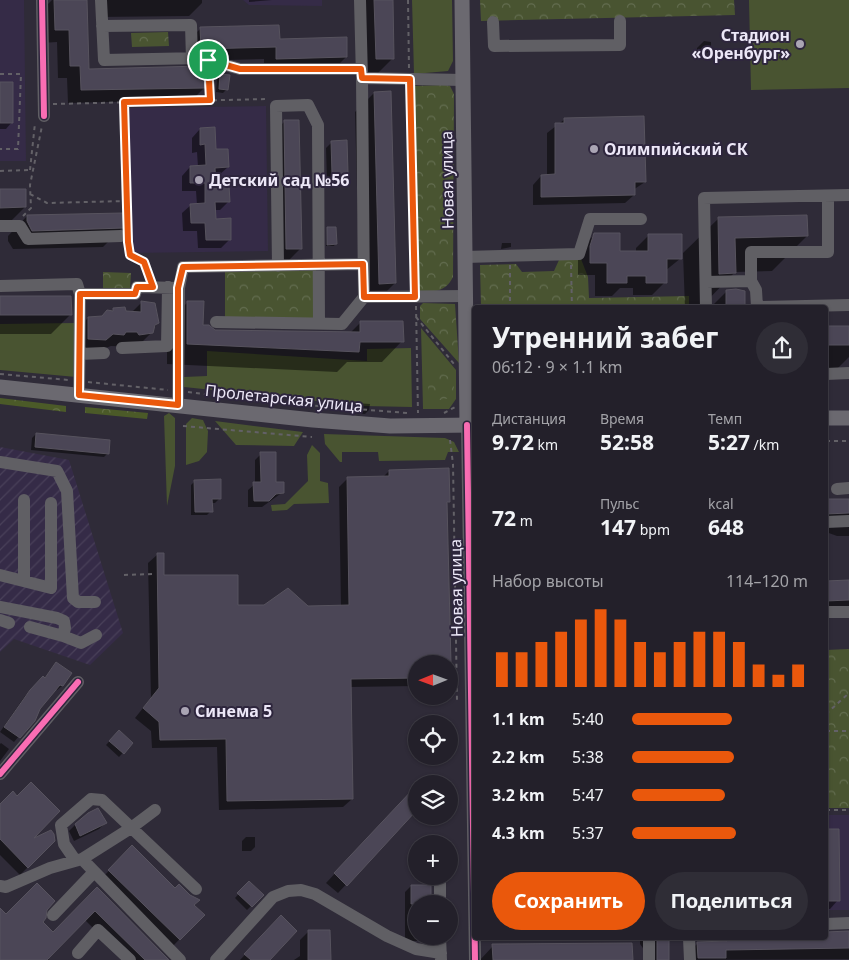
<!DOCTYPE html>
<html lang="ru">
<meta charset="utf-8">
<style>
body{margin:0;font-family:"Noto Sans",sans-serif;background:#2f2d36;color:#f1f3f6;height:100vh;display:flex;flex-direction:column;font-size:19px;white-space:nowrap}
*{box-sizing:border-box;margin:0}
p{font-size:16px;color:#a3a3a8}
.icon{flex:none;width:28px;height:28px;fill:none;stroke:currentColor;stroke-width:2;stroke-linecap:round;stroke-linejoin:round}
.map{position:relative;flex:1;overflow:hidden}
.details{position:absolute;left:472px;top:305px;width:356px;height:635px;display:flex;flex-direction:column;background:#23202a;border-radius:5px;box-shadow:0 1px 4px #0004,0 0 0 1px #403e47}
.details>*{flex:none}
.needle{width:32px;rotate:269deg}
.fabs{position:absolute;left:408px;top:655px;display:grid;gap:10px}
.fabs a{display:grid;place-items:center;width:50px;height:50px;border-radius:50%;background:#23202a;box-shadow:0 1px 4px #0004,0 0 0 1px #403e47;font-size:25px}
.pin{position:absolute;display:grid;place-items:center;width:42px;height:42px;color:#fff;margin:-21px;border:2px solid #fff;border-radius:50%;box-shadow:0 1px 5px #0007}
.round{display:grid;place-items:center;flex:none;width:52px;height:52px;border-radius:26px;background:#2f2d36}
.overview{display:flex;align-items:center;justify-content:space-between;height:85px;padding:0 20px}
h1{font-size:28px;font-weight:700;line-height:38px}
.figures{display:grid;grid-template-columns:repeat(3,1fr);gap:8px;height:85px;padding:5px 20px}
.figures div{display:grid;align-content:center}
.figures b{font-size:21px;font-weight:700}
.figures small{font-size:14px;font-weight:400}
.figures p{font-size:14px}
.chart{height:140px;padding:10px 20px}
.chart p{display:flex;justify-content:space-between}
.chart svg{width:100%;height:90px;margin-top:5px;stroke:#ea580c;stroke-width:6}
.action{display:flex;gap:10px;margin-top:auto;padding:10px 20px}
.action a{flex:1;height:58px;border-radius:30px;background:#ea580c;color:#fff;font-size:20px;font-weight:700;line-height:58px;text-align:center}
.action a+a{background:#2f2d36;color:#f1f3f6}
ul{padding:0 20px;list-style:none;font-size:16px}
li{display:grid;grid-template-columns:80px 60px 1fr;align-items:center;height:38px}
li i{height:12px;border-radius:6px;background:#ea580c}
.map>svg:first-child{display:block}
</style>
<div class="map">
<svg width="849" height="960" viewBox="0 0 849 960">
<defs>
<pattern id="industrial-furrows" width="10" height="10" patternUnits="userSpaceOnUse" patternTransform="scale(1.25)"><rect width="10" height="10" fill="#352b47"/><path d="M-1 1l2-2M0 10L10 0M9 11l2-2" fill="none" stroke="#494059"/></pattern>
<pattern id="forest-crowns" width="20" height="18" patternUnits="userSpaceOnUse" patternTransform="scale(1.25)"><rect width="20" height="18" fill="#4b5a28"/><path d="M2 6a3 3 0 1 1 6 0M12 15a3 3 0 1 1 6 0" fill="none" stroke="#657248"/></pattern>
<pattern id="park-crowns" width="20" height="18" patternUnits="userSpaceOnUse" patternTransform="scale(1.25)"><rect width="20" height="18" fill="#495431"/><path d="M2 6a3 3 0 1 1 6 0M12 15a3 3 0 1 1 6 0" fill="none" stroke="#636d50"/></pattern>
</defs>
<rect width="100%" height="100%" fill="#2f2b38"/>
<!-- built -->
<path fill="#352b47" d="M0,0H24L26,161H0Z
M243,0H322V6L249,5Z
M266,106L268,251L131,253L129,108Z
M826,815H849V910H826Z"/>
<!-- industrial -->
<path fill="url(#industrial-furrows)" d="M0,447L69,460L123,633L90,665L14,639L0,652Z"/>
<!-- green -->
<path fill="#495431" d="M412,0H452L453,61L448,71L414,74Z
M749,0H849V88L751,90Z
M75,323L76,377L0,370V324Z
M421,328L456,370V399L449,409H423Z
M411,348L412,407L364,406L184,387V377L207,376V351L367,361V349Z
M169,413L175,418V466L167,506L164,416Z
M192,418L203,420L208,431L207,452L199,461L186,465V424Z
M215,421L303,432L294,446L236,445Z
M324,434L445,438L454,442L459,452H448L445,460L379,461L378,452H342V462H340L325,444Z
M312,445L320,453V481L328,483L329,503L294,504L287,510L272,511L271,505L285,504L308,481L307,455Z"/>
<!-- forest -->
<path fill="url(#forest-crowns)" d="M0,398L66,406V412L0,404Z
M85,407L148,413L147,419L85,413Z"/>
<!-- park -->
<path fill="url(#park-crowns)" d="M480,0H734L735,15L481,21Z
M168,32L169,46L132,47L131,33Z
M445,85L450,86L454,94L453,277C445,293 434,291 418,292L414,86Z
M581,259L588,277L589,298L689,296V307H481L480,265L516,264L522,272L554,271L559,260Z
M225,269H316V318L225,319Z
M103,272L131,273L130,290H103Z
M423,303L455,304L459,363L420,319V306Z
M428 387a13 13 0 1 1 26 0a13 13 0 1 1-26 0Z
M849,649V808H826V650Z"/>
<!-- shadow -->
<path fill="#0007" d="M52,0H86L87,70L205,87L192,100L68,103L67,78H58L57,42L42,43L41,11Z
M98,0H202V3L189,16L97,17Z
M249,0H272L249,2Z
M355,0H392L393,58L374,77L357,78Z
M201,28L278,41L346,57L333,70L264,72V59L188,61V41Z
M704,41L711,42V49L705,55H697V48Z
M221,75L227,89L223,93L216,92L217,79Z
M0,83L12,122L6,129H0Z
M374,93L395,283L376,302H360L355,112Z
M565,119L645,182L633,190L634,195L625,203L533,205V185L541,176H547V133Z
M285,121L301,248L288,261L273,262L272,134Z
M200,129L228,167L219,175H214L215,187L229,201L220,210H214V220L230,239L221,248H198L197,231H183L182,213L191,205H197L196,191H182V176L190,167H198L197,152L192,153V138Z
M332,142L346,173L340,179L327,180L326,148Z
M0,191L25,207L6,226H0Z
M27,216L122,228L103,247L13,249L8,241V236Z
M719,218L807,236L772,271L735,272L700,308H685L683,253Z
M327,228L335,244L334,246H326Z
M595,234L619,252H636V248L649,235L681,258L665,271V282L652,295H633V288H620L612,296H595V275H578V260L581,248Z
M502,243H511V247L501,249Z
M727,291L744,308H710Z
M0,298L70,315L51,334H0Z
M142,302L158,322L152,332L137,347L111,346L90,354L74,332L88,318H101L114,309L131,313Z
M188,302L202,326L215,331L350,333L361,322L402,341L382,362H347L337,372L167,364V322Z
M826,328H849V357L826,380Z
M355,403L370,404L369,410L365,414L351,413V407Z
M36,434L108,453L104,457L31,450L32,438Z
M261,454L275,483L283,492L262,507H248V490L255,484V460Z
M389,471L448,502L446,505L450,677L449,664H416V686L350,687L352,799L343,807L219,810L217,747L152,748L151,731L135,718L151,698L148,563L157,555L163,576L237,606L341,607L339,487L348,478L383,477Z
M195,481L219,499L215,503H211V511L207,515H191V485Z
M849,500V536H837L826,532V501Z
M849,581V612L826,613V582Z
M56,663L62,686L57,690L55,689L39,709L33,720L14,742L0,732L25,696L44,679Z
M119,731L132,743L119,757L106,745Z
M1,743L9,749L0,761V744Z
M423,780L427,784H419Z
M416,787V810L338,893L326,883Z
M0,806L29,842L54,841L20,875L0,855Z
M105,823L99,829L74,841L69,831L75,825Z
M826,830L838,900L830,909H826Z
M246,837H255V847L251,851H242V841Z
M132,847L175,889L198,900L193,905L203,915L171,948L101,879Z
M249,883L262,895L247,910L235,898Z
M411,886L416,904V936H428L423,941H405V892Z
M97,889L164,960H125L85,920L47,958L49,960H0V910L6,916L46,909L41,922L53,934Z
M281,917L268,960H240Z
M308,932L330,960H294L300,956V940Z
M849,932V959L686,960V955L698,943L718,942L722,938H826Z
M640,938H668V960H645V951L640,944Z
M493,946L632,960H480Z"/>
<!-- building -->
<path fill="#4b4656" stroke="#57535e" d="M54,0H87L89,69L201,66L206,68V88L81,90L80,66H70L69,30H55Z
M374,0H393L394,59H376Z
M279,25L280,39L347,37V57L276,59V47L201,49L200,27Z
M220,74L230,75L228,90L219,89Z
M0,82H13V123H0Z
M391,91L396,283L379,284L374,92Z
M644,116L646,182H635V195L541,197V175L555,174V123H564V118Z
M284,120H299L302,249H286Z
M215,127L216,149H228L229,167L215,168L216,186H229L230,202H215L216,219L231,218V240H206L205,223H191L190,204L205,203V183H190V166L206,165L205,144L200,145V128Z
M347,140L348,173L332,174L331,141Z
M0,189H26V207L0,208Z
M123,213L124,228L32,231L27,221V215Z
M807,215L808,236L735,238L736,273L719,274L718,217Z
M327,227H336L337,244L327,245Z
M594,233H620V251H648V234H682V259H667V283H646V276H627V283H607V263H590V246Z
M736,289L745,291V308H726V290Z
M0,296H71L72,315H0Z
M141,301L155,303L159,323L155,325L153,333L139,335L137,332H126L124,335L113,334L106,340L88,339V317L102,316L107,310L113,311V308L125,307L126,311L141,312Z
M187,301H204L203,325H209L215,330L360,332V321H403L404,342H360L359,352L187,344Z
M826,326H849V345H826Z
M36,433L110,440L109,454L35,447Z
M260,452H276V482H284V493L276,494L269,501H254L253,482H261Z
M449,468L450,502H447L451,664H416V678L351,679L353,799L227,801L226,739L160,740L159,722L143,708L159,688L157,553H164V575H238V605H264L288,588L308,606L349,605L347,477L389,476V470Z
M221,479V499H212L213,512H195L194,480Z
M826,499H849V513L826,514Z
M849,580V600L826,601V581Z
M56,662L72,673L63,686L60,685L40,709L35,721L20,738L4,727L30,690L43,676L45,678Z
M119,730L133,743L124,754L109,741Z
M31,782L60,811L34,838L51,830L54,834L55,841L28,868L0,839V804L13,791L17,796Z
M416,786V811L347,886L334,873Z
M98,808L107,823L80,836L75,824L88,813Z
M826,829H839L840,901H826Z
M132,845L175,888L179,884L190,895L200,900L194,905L205,915L180,940L108,870Z
M249,881L264,895L252,907L237,893Z
M37,883L55,901L47,910L46,918L43,922L53,932L97,887L169,960H145L95,911L47,960H0V908L6,914Z
M411,885H431V904H411Z
M281,915L297,931L270,960H251L244,954Z
M308,930H330L331,960H308Z
M849,931V948L726,950V958H698L697,942L727,941V938H826V932Z
M657,938H669V960H657Z
M632,943L633,960H493L492,944Z"/>
<g fill="none" stroke-linecap="round" stroke-linejoin="round">
<!-- path -->
<path stroke="#636167" stroke-width="2" stroke-dasharray="4 4" stroke-linecap="butt" d="M408,0L409,69
M208,70L209,100
M0,74H21L18,149H0
M410,88L415,286
M124,102L127,227
M53,104L268,99
M30,170L35,123
M0,171L30,170
M30,194L47,203L126,201
M23,216L31,208L30,185L42,126
M128,245L130,255L144,262L149,278
M510,265V308
M571,265L572,308
M416,306L418,413
M416,317L454,364
M0,374L69,380
M88,382L168,390
M188,392L268,402L407,413
M444,413L455,407
M183,426L312,437
M450,440L453,464L457,701
M826,441H849
M124,575L155,574
M826,714L849,693
M826,731H849
M826,810H849"/>
<!-- minor -->
<path stroke="#605f64" stroke-width="12" d="M42,0L44,116
M101,0L104,60L201,58L240,69H361
M360,0L362,78L463,80
M493,22L494,46L620,45V21
M102,26L191,25L192,59
M828,196V252H751V281L756,290L757,307L849,305
M0,226H20L28,239L121,236
M465,257L579,254L590,219H641
M278,266L276,106L308,105L318,125L319,323
M706,282L751,281
M0,286L77,284L80,294
M364,297L466,296
M706,308L704,198L849,195
M216,322L342,324L364,297L362,78
M122,348L167,346L168,287
M80,354L104,353
M826,374L849,373
M79,395L80,294H135L137,287L179,288
M178,405L179,288L183,267L363,264
M467,425L475,960
M0,462L57,471L67,491L73,598L78,602H95
M837,489L849,488
M826,522L849,521
M0,575L51,588V503
M24,581V500
M0,607L57,618L64,621L65,628L63,636L30,627
M826,612H849
M0,620L9,623
M63,636L81,643L96,635
M0,774L78,682
M82,859L180,960
M75,860L64,844L61,825L91,799L102,800L196,889
M440,876V904
M0,886L6,887L50,868L82,859L131,828L155,810
M53,915L94,872
M826,924L849,923
M440,936L441,960
M649,938V960
M689,938L690,960
M78,953L98,930L130,960
M216,960L273,897L288,891L301,890L315,894L387,936L416,949L441,953"/>
<!-- major -->
<path stroke="#6b6970" stroke-width="15" d="M462,0L467,425
M0,387L313,420L390,426L475,425
M826,418H849"/>
<!-- cycleway casing -->
<g stroke="#2e263d" stroke-width="9">
<path id="cycleway" d="M42,0L44,116
M467,425L475,960
M0,774L78,682"/>
</g>
<!-- cycleway -->
<use href="#cycleway" stroke="#f96db3" stroke-width="6"/>
</g>
<g fill="none" stroke-linecap="round" stroke-linejoin="round">
<!-- route casing -->
<g stroke="#fff" stroke-width="10">
<path id="route" d="M208,60L240,69H361L362,78L410,79L415,297H364L363,264L183,267L178,288V405L79,395L80,294H135L137,287H153L144,262L130,255L128,242L124,102L210,100Z"/>
</g>
<!-- route -->
<use href="#route" stroke="#ea580c" stroke-width="6"/>
</g>
<!-- markers -->
<g fill="#aaa5b4" stroke="#2e263d" stroke-width="2">
<circle cx="800" cy="44" r="5"/>
<circle cx="594" cy="149" r="5"/>
<circle cx="199" cy="180" r="5"/>
<circle cx="185" cy="711" r="5"/>
</g>
<g text-anchor="middle" dominant-baseline="central" stroke-width="4" stroke-linejoin="round" paint-order="stroke">
<!-- poi labels -->
<g font-size="16" font-weight="bold" fill="#ece7f7" stroke="#2e263d" text-anchor="start">
<text x="790" y="35" text-anchor="end">Стадион<tspan x="790" dy="18">«Оренбург»</tspan></text>
<text x="604" y="149">Олимпийский СК</text>
<text x="209" y="180">Детский сад №56</text>
<text x="195" y="711">Синема 5</text>
</g>
<!-- street labels -->
<g font-size="16" fill="#ece7f7" stroke="#2e263d">
<text transform="translate(447 180) rotate(-91)">Новая улица</text>
<text transform="translate(284 398) rotate(6)">Пролетарская улица</text>
<text transform="translate(456 588) rotate(-91)">Новая улица</text>
</g>
</g>
</svg>
<div class="fabs">
<a><svg class="needle" viewBox="-14 -14 28 28"><path d="M0-13l5 13h-10z" fill="#e53935"/><path d="M0 13l5-13h-10z" fill="#a3a3a8"/></svg></a>
<a><svg class="icon" aria-label="locate" viewBox="0 0 24 24"><circle cx="12" cy="12" r="6"/><path d="M12 2v4M12 18v4M2 12h4M18 12h4"/></svg></a>
<a><svg class="icon" aria-label="layers" viewBox="0 0 24 24"><path d="M12 4l9 5-9 5-9-5zM3 14l9 5 9-5"/></svg></a>
<a>+</a>
<a>−</a>
</div>
<div class="pin" style="left:208px;top:60px;background:#1e9e55"><svg class="icon" aria-label="arrive" viewBox="0 0 24 24"><path d="M6 21V4h12l-3 4 3 4H6"/></svg></div>
<section class="details">
<div class="overview"><div><h1>Утренний забег</h1><p>06:12 · 9 × 1.1 km</p></div><a class="round"><svg class="icon" aria-label="share" viewBox="0 0 24 24"><path d="M12 15V3M7 8l5-5 5 5M5 13v7h14v-7"/></svg></a></div>
<div class="figures">
<div><p>Дистанция</p><b>9.72<small> km</small></b></div>
<div><p>Время</p><b>52:58</b></div>
<div><p>Темп</p><b>5:27<small> /km</small></b></div>
</div>
<div class="figures">
<div><b>72<small> m</small></b></div>
<div><p>Пульс</p><b>147<small> bpm</small></b></div>
<div><p>kcal</p><b>648</b></div>
</div>
<div class="chart"><p><span>Набор высоты</span>114–120 m</p>
<svg viewBox="0 0 160 44" preserveAspectRatio="none"><path d="M5 44V27M15 44V27M25 44V22M35 44V17M45 44V11M55 44V6M65 44V11M75 44V22M85 44V27M95 44V22M105 44V17M115 44V17M125 44V22M135 44V33M145 44V38M155 44V33"/></svg>
</div>
<ul>
<li><b>1.1 km</b>5:40<i style="width:57%"></i></li>
<li><b>2.2 km</b>5:38<i style="width:58%"></i></li>
<li><b>3.2 km</b>5:47<i style="width:53%"></i></li>
<li><b>4.3 km</b>5:37<i style="width:59%"></i></li>
</ul>
<div class="action"><a>Сохранить</a><a>Поделиться</a></div>
</section>
</div>
